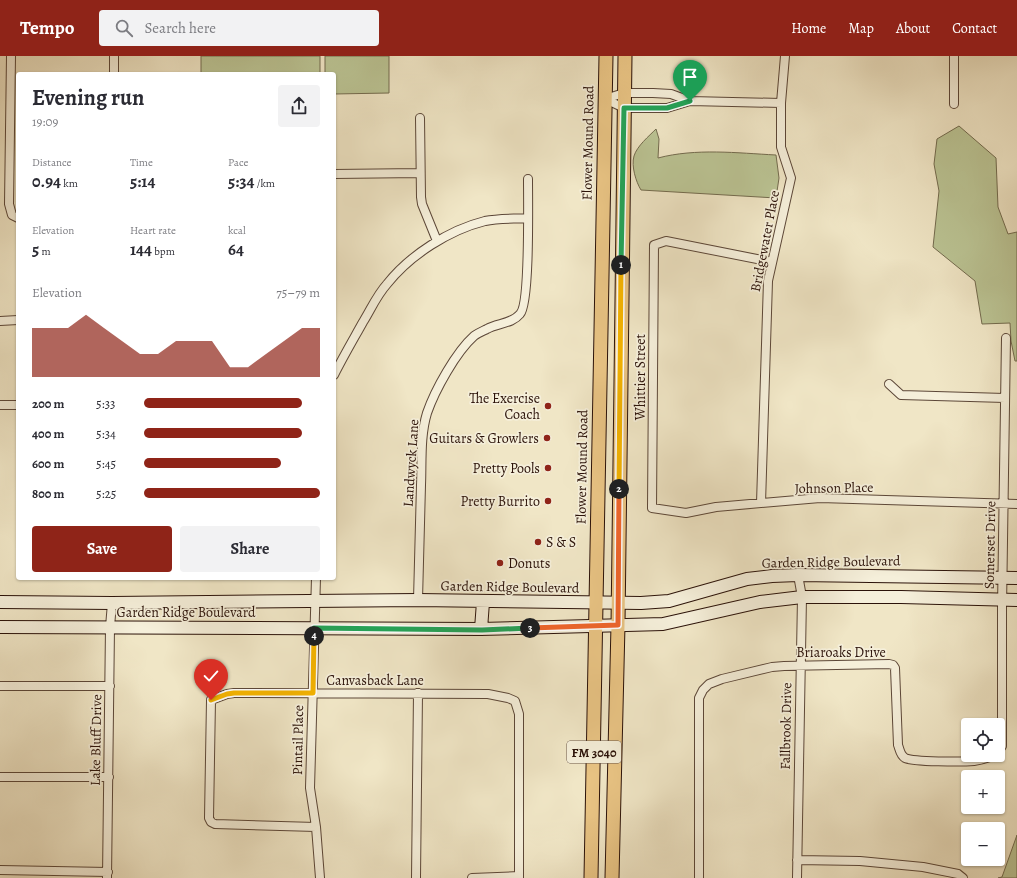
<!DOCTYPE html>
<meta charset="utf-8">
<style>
body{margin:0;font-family:Alegreya,serif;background:#f2f2f3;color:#2b2b33;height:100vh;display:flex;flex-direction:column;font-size:15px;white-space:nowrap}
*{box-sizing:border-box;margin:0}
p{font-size:13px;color:#7c7c81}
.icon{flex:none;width:22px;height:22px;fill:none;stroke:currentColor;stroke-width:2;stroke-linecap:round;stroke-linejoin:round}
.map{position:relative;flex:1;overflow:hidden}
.panel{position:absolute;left:16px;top:16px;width:320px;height:508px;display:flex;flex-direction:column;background:#fff;border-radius:4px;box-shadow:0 1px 3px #0004}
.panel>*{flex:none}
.buttons{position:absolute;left:961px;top:662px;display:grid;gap:8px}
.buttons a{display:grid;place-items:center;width:44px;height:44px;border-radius:4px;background:#fff;box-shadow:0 1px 3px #0004;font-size:20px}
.pin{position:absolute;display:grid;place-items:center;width:34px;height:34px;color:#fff;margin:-41px -17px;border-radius:50% 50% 50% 0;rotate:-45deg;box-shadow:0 0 4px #0007}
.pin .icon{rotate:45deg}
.km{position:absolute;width:20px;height:20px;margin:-10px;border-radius:50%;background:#222;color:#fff;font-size:11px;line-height:20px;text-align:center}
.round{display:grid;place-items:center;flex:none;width:42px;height:42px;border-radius:4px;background:#f2f2f3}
.summary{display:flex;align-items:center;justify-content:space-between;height:68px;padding:0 16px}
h1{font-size:22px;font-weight:700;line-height:30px}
.stats{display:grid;grid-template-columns:repeat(3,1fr);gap:6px;height:68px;padding:4px 16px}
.stats div{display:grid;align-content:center}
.stats b{font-size:17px;font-weight:700}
.stats small{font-size:11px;font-weight:400}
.stats p{font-size:11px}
.chart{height:112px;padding:8px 16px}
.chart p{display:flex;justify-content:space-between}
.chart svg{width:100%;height:72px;margin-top:4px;fill:#8f2418;opacity:.7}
.cta{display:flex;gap:8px;margin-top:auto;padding:8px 16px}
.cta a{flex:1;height:46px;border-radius:4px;background:#8f2418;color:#fff;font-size:16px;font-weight:700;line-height:46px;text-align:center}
.cta a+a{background:#f2f2f3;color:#2b2b33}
ul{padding:0 16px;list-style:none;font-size:13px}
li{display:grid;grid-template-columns:64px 48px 1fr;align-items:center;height:30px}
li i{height:10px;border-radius:5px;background:#8f2418}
header{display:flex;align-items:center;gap:24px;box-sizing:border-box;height:56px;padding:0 20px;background:#8f2418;color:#fff}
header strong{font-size:19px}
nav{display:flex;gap:22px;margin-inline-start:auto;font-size:14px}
.search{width:280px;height:36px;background:#f2f2f3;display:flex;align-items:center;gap:10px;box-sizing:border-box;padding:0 14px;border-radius:4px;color:#7c7c81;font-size:15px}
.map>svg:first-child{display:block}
</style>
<header>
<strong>Tempo</strong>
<div class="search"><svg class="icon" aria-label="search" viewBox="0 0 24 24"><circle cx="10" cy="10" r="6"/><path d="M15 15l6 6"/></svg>Search here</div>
<nav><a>Home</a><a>Map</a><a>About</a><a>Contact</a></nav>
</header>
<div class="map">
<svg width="1017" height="822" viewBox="0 0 1017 822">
<rect width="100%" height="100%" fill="#f0e6c6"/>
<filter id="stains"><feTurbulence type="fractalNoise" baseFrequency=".005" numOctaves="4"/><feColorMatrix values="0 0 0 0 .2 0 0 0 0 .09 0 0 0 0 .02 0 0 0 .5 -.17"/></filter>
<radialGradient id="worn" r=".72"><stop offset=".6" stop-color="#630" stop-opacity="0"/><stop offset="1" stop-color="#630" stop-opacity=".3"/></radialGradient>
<!-- green -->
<path fill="#bbc494" stroke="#736b4e" d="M201,0H320V18H201Z
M325,0H389V37L334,38V18H325Z
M959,70L996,102L998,151L1008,178L1017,176V305H1015L1011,285L1010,267L982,268L975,225L933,191L939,135L934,108L937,83Z
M656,73L659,83L658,102C696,92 737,97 776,99L779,122L776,142L641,134C636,126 631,110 634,100C637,90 649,80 656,73Z
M1017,779V822H998L1002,821Z"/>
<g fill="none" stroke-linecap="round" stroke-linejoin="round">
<!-- minor casing -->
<g stroke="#5c4738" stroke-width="10">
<path id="minor" d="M11,0L9,148L12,159L18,162
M114,18V0
M690,45L671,38L653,37H624L605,43L624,52H667L690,45L781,47
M954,48V0
M420,62L421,141L422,148L437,185
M334,118L420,117
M772,206L666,185L654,189L652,452L686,457L716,451L820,442L1017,448
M0,265L18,264
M334,319C343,301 353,284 363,266C371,253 377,239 387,228C410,199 449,174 485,165C499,162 514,163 528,162
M889,328L901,339L1005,342
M0,349H18
M761,447L768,225L791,122L781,91V47L785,0
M316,522L310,732L316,771L320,822
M418,544C419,506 420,468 421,429C422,406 420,380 427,357C435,334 456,296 474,280C478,277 483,275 487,273C497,267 512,268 520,258C530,248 528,144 528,123
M0,630H110
M998,696L1002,690V552L1006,282
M0,721H109
M316,771L215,768L211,766L209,762L211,644L227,638L234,637L488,638L508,642L515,645L519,658V822
M797,804L860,805L923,811L958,818L963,822
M0,814L108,816
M107,822L110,571L112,547
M416,822L418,637
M472,822L519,820
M699,822V642L703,634L709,628L722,623L772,611L784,610L889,608L893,609L895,612L898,689C900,694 900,699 905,702C913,706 963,706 974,705C981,704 988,702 994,699
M797,822L802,541L798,519"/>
</g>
<!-- secondary casing -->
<g stroke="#2b1209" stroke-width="14">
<path id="secondary" d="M0,546L112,547L418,544L641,547L669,545L747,523L772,520L798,519L1017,522
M0,571L481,573L663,568L760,546L802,541H901L1017,544
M481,573L483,546"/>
</g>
<!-- primary casing -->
<g stroke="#2b1209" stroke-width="15">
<path id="primary" d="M591,822L606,0
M612,822L618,569L625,0"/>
</g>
<!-- minor -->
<use href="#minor" stroke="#f5efda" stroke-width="8"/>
<!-- secondary -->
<use href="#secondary" stroke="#f5efda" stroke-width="12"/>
<!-- primary -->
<use href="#primary" stroke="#e8c383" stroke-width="13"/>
</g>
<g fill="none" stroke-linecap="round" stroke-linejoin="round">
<!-- split-1 casing -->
<g stroke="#fff" stroke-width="8">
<path id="split-1" d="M621,209L624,52H667L690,45"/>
</g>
<!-- split-2 casing -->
<g stroke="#fff" stroke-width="8">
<path id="split-2" d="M619,433L621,209"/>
</g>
<!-- split-3 casing -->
<g stroke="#fff" stroke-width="8">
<path id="split-3" d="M530,572L618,569L619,433"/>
</g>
<!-- split-4 casing -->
<g stroke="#fff" stroke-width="8">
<path id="split-4" d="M314,580V572L482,574L530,572"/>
</g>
<!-- split-5 casing -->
<g stroke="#fff" stroke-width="8">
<path id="split-5" d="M211,644L227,638L234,637H313L314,580"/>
</g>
<!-- split-1 -->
<use href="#split-1" stroke="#22a559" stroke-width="5"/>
<!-- split-2 -->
<use href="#split-2" stroke="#f5b400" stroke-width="5"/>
<!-- split-3 -->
<use href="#split-3" stroke="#f0652b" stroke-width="5"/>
<!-- split-4 -->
<use href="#split-4" stroke="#22a559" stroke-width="5"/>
<!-- split-5 -->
<use href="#split-5" stroke="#f5b400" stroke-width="5"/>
</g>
<!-- markers -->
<g fill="#8f2418" stroke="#f5efda" stroke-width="1.5">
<circle cx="548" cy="350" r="4"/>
<circle cx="547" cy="382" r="4"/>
<circle cx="548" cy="412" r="4"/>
<circle cx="548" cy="445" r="4"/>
<circle cx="538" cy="486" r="4"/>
<circle cx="500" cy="507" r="4"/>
</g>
<g text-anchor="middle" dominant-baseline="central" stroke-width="3.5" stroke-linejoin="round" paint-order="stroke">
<!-- shield labels -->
<rect fill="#f5efda" stroke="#685448" stroke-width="1" x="567" y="685" width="54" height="22" rx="3"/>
<g font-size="13" font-weight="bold" fill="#2b1209">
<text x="594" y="696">FM 3040</text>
</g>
<!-- street labels -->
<g font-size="14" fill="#2b1209" stroke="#f5efda">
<text transform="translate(588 87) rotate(-89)">Flower Mound Road</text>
<text transform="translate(765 185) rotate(-79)">Bridgewater Place</text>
<text transform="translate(640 321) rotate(-90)">Whittier Street</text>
<text transform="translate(411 407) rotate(-86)">Landwyck Lane</text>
<text transform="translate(582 411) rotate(-89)">Flower Mound Road</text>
<text transform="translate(834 432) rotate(-1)">Johnson Place</text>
<text transform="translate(990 489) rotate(-89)">Somerset Drive</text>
<text transform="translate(831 506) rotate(-1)">Garden Ridge Boulevard</text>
<text transform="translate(510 531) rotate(1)">Garden Ridge Boulevard</text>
<text x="186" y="556">Garden Ridge Boulevard</text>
<text x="841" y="596">Briaroaks Drive</text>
<text x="375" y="624">Canvasback Lane</text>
<text transform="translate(786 670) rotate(-89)">Fallbrook Drive</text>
<text transform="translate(96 684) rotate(-89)">Lake Bluff Drive</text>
<text transform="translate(298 684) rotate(-89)">Pintail Place</text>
</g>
<!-- poi labels -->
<g font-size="14" fill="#2b1209" stroke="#f5efda" text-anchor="end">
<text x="540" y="342">The Exercise<tspan x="540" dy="16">Coach</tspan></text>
<text x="539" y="382">Guitars &amp; Growlers</text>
<text x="540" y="412">Pretty Pools</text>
<text x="540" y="445">Pretty Burrito</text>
<text x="546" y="486" text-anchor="start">S &amp; S</text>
<text x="508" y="507" text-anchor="start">Donuts</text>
</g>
</g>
<rect width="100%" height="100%" filter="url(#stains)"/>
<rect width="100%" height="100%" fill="url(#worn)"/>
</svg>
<div class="buttons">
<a><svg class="icon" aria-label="locate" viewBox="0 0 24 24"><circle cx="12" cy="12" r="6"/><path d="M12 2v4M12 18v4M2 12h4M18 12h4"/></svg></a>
<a>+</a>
<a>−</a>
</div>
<div class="pin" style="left:690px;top:45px;background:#1e9e55"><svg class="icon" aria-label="arrive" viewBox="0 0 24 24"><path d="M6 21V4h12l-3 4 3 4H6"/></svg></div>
<div class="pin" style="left:211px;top:644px;background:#d93025"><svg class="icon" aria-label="check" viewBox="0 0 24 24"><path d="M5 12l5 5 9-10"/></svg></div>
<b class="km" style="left:621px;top:209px">1</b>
<b class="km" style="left:619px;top:433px">2</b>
<b class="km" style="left:530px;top:572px">3</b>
<b class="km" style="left:314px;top:580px">4</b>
<section class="panel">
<div class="summary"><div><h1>Evening run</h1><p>19:09</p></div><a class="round"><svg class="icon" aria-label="share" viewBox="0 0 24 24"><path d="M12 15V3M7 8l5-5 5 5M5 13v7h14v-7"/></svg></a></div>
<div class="stats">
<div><p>Distance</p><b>0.94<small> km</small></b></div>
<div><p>Time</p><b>5:14</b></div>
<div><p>Pace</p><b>5:34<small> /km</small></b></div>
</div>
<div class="stats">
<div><p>Elevation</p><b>5<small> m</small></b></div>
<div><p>Heart rate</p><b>144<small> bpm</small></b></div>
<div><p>kcal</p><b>64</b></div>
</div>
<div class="chart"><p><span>Elevation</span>75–79 m</p>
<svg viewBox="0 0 160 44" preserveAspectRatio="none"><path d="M0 44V14L10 14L20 14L30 6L40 14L50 22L60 30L70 30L80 22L90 22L100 22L110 38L120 38L130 30L140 22L150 14L160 14V44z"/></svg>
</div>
<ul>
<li><b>200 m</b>5:33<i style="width:90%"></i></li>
<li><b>400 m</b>5:34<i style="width:90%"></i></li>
<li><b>600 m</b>5:45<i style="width:78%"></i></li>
<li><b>800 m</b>5:25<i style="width:100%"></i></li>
</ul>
<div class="cta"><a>Save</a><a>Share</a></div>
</section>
</div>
